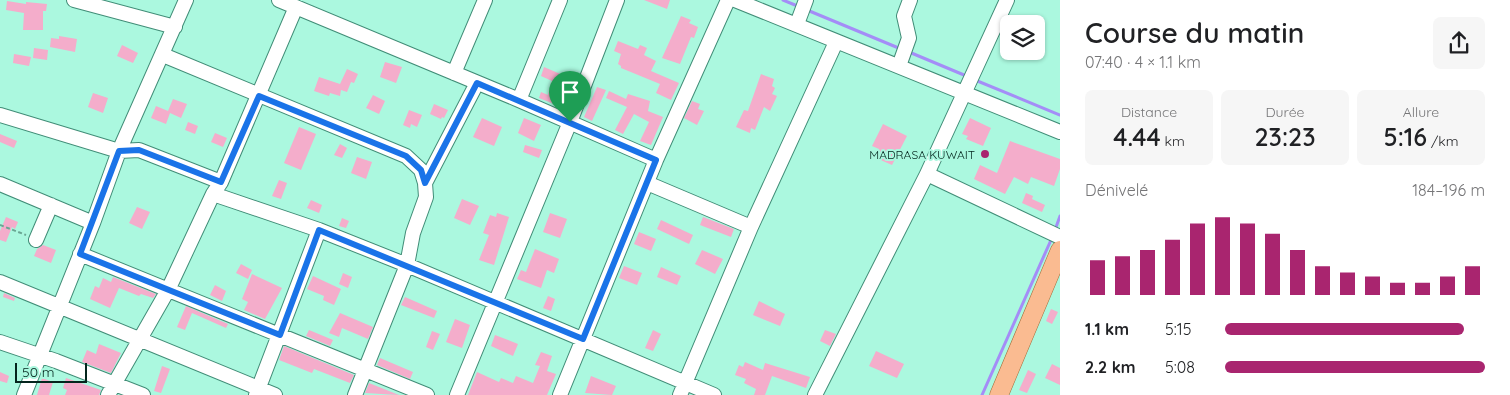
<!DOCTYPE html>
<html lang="fr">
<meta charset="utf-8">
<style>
body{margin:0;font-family:Quicksand,sans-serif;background:#f6f6f6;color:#202124;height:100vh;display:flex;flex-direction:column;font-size:19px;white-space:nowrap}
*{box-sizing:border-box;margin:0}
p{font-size:16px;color:#757577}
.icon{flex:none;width:28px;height:28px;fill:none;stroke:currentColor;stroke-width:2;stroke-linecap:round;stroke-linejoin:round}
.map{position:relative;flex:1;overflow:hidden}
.side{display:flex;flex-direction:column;background:#fff;width:450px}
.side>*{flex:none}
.tools{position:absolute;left:1000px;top:15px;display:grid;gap:10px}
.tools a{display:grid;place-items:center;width:45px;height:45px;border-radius:8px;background:#fff;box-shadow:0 1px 4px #0004;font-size:25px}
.scale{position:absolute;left:15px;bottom:12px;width:72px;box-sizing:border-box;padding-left:5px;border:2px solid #04251d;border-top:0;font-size:14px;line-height:18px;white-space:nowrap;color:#04251d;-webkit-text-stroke:4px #abf8df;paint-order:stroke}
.pin{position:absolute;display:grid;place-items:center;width:42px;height:42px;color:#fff;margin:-51px -21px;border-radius:50% 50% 50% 0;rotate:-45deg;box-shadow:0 0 5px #0007}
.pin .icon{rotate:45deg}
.round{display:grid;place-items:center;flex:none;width:52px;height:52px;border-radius:8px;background:#f6f6f6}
.overview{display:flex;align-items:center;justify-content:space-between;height:85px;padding:0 25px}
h1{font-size:28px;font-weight:600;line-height:38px}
.stats{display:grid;grid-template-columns:repeat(3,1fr);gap:8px;height:85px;padding:5px 25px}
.stats div{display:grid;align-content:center;border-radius:8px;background:#f6f6f6;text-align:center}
.stats b{font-size:25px;font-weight:600}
.stats small{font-size:14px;font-weight:400}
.stats p{font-size:14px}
.chart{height:140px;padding:10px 25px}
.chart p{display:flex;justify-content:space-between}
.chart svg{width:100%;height:90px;margin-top:5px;stroke:#a9256f;stroke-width:6}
ul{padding:0 25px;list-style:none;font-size:16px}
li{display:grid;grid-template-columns:80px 60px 1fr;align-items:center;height:38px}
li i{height:12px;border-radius:6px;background:#a9256f}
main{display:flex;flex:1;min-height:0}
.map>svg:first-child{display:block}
</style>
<main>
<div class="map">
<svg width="1060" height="395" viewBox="0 0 1060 395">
<rect width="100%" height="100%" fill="#abf8df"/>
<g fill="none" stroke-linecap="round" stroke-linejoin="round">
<!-- stream -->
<path stroke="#a48df7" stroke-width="3" d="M783,0L795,5
M807,10L901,49
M909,52L964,75
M975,80L1060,115
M1055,230L1060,216
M982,395L1051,240"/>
</g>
<!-- building -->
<path fill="#f4adcb" d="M644,0H670L667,9Z
M7,1L26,4V2L47,4L46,11H43V30H23L24,13L6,10Z
M681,16L691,20L689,23L698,27L694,38L691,37L680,64L662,58Z
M59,36L77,39L75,52L50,47L51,38L59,39Z
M618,41L638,49L640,45L647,48L644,55L656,61L651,71L679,83L671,100L656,93L660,84L621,68V66L618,64L621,54L614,51Z
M122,45L138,53L133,63L117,56Z
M34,48L48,50L47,60L33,58Z
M14,54L31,57L29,66L13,63Z
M385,62L402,67L396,83L380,77Z
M544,67L565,76L556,98L566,101L564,108L539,98L541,92L548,95L552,81L541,76Z
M347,69L358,74L354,83L351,82L347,92L341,90L340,96L330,93L329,96L314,91L319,77L340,84Z
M761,74L774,79L772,86L775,88L772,94L777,96L770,111L764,107L755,130L751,128L750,133L736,127L744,110L748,111Z
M597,87L606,90L592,121L584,117Z
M609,91L626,99L628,94L650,101L648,111L663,117L651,145L640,141L649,122L634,114L623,134L615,130L627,107L606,98Z
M93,93L108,98L103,113L88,107Z
M373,95L385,101L379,114L366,108Z
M173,99L187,104L181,118L170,113L166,124L151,118L156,106L168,111Z
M692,101L700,104L698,109L704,111L697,125L684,118Z
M434,104L448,110L444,118L442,117L441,119L430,114Z
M409,110L422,115L417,127L411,124L410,128L403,125Z
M482,118L502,127L494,146L473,137Z
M524,118L541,125L534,141L518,133Z
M970,118L991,128L983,146L966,139L968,136L962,134Z
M188,122L198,126L195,134L185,130Z
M883,124L907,136L892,165L876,158L879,149L872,146Z
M299,127L316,134L301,170L284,163Z
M215,133L227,138L223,147L211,142Z
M0,134L17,141L14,148L0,142Z
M1010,141L1060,159V169L1054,186L1031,177L1028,184L1014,177L1005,194L974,179L980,165L997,173Z
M340,144L347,148L342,158L334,155Z
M525,145L542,150L539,158L523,152Z
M357,157L372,162L366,179L351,173Z
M279,180L287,183L281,199L272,196Z
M1026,193L1033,196L1032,199L1045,205L1042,212L1022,203Z
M462,199L479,206L470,225L454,218Z
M311,200L322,205L319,213L307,208Z
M137,207L150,212L142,229L129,223Z
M497,213L509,217L494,265L479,260L489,235L483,233L490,215L496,217Z
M550,213L567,219L560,238L543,232Z
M6,217L18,222L15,229L12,227L6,242L0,240V231Z
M703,217L734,229L731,237L700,225Z
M342,218L349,221L346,228L339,226Z
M661,220L693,235L689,244L657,229Z
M639,232L656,239L651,251L634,244Z
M43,245L56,250L51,263L34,256L37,249Z
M535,249L559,259L554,273L547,270L541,288L517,279L521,270L526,272Z
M702,250L723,259L715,274L695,264Z
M241,264L252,270L248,279L236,273Z
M624,266L642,273L637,285L619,278Z
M661,267L681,276L677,285L657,277Z
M343,273L352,277L348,288L339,284Z
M252,274L282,288L265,319L244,310L248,302L242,299Z
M313,276L341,289L334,305L323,300L324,296L307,289Z
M113,277L156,294L153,298L141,294L139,296L119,288L110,308L90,299L95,286L99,288L103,278L111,282Z
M215,285L226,291L222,301L210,295Z
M4,293L15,298L14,301L3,297Z
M548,296L555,299L551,311L543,308Z
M405,297L437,311L434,318L401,305Z
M759,301L785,314L780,326L753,315Z
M186,306L228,324L226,328L192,313L185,330L177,327Z
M1051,309L1058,312L1052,324L1046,321Z
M340,313L373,327L368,339L342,328L339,337L329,333Z
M455,319L470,325L462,348L446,342Z
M309,330L333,340L330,346L306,336Z
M653,330L661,334L653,351L645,348Z
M825,330L836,334L830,346L820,341Z
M432,331L440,334L433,350L426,347Z
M495,335L518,344L513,356L491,346Z
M99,344L121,353L111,373L82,362L87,350L96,354Z
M284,346L354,375L350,383L314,369L312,373L279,360Z
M876,351L904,364L897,378L869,366Z
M541,352L552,356L547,371L556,374L547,395H468L477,372L499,382L501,378L513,383L516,376L533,383L540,366L535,365Z
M380,358L413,372L410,379L377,365Z
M745,362L763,370L765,363L810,377L806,388L772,376L765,395H754L756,389L744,383L746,379L735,375L739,365L743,367Z
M1052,364L1060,368V385L1045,378Z
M162,366L170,369L161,393L154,391Z
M1028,370L1036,374L1027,393L1019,390Z
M0,372L9,376L7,383L0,381Z
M591,376L616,386L612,395L585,393Z
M42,378L53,382L49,395H37Z
M66,378L101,390L99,395H65L67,390L63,388Z
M369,383L399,395H398L365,393Z"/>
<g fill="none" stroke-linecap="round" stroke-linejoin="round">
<!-- minor casing -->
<g stroke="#418d77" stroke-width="16">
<path id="minor" d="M74,0L175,27
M279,0L519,100L656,160
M735,0L1060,132
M797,24L806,0
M163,55L406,156L421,170L425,183
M899,66L909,38L904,16L910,0
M454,73L485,0
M519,100L560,0
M0,115L119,151L139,150L221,182
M927,174L1060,237
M647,183L751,227
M0,184L93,223
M213,194L319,230L407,265L714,395
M36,240L51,205
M80,254L427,395
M0,282L275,395
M0,342L56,361L143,395
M24,395L93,223L119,151L186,0
M108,395L168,290L213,194L221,182L296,7
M256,395L319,230
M355,395L407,265L413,233L426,197L425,183L477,83
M457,395L570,122L617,0
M560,395L656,160L728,0
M680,395L751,227L836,42
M815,395L927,174L1007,0"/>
</g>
<!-- major casing -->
<g stroke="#a26938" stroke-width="19">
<path id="major" d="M999,395L1060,250"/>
</g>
<!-- path -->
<path stroke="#6aa693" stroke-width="2" stroke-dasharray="4 2.5" stroke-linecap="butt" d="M0,225L26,235"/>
<!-- minor -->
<use href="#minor" stroke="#fff" stroke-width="14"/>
<!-- major -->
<use href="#major" stroke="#fabb91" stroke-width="18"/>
</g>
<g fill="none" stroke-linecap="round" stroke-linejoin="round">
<!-- route casing -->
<g stroke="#fff" stroke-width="10">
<path id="route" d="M477,83L656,160L583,339L319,230L280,335L80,254L119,151L139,150L221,182L259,96L406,156L421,170L425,183Z"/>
</g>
<!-- route -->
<use href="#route" stroke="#1a73e8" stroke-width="6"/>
</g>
<!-- markers -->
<circle fill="#a9256f" stroke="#abf8df" stroke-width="2" cx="985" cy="154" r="5"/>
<g text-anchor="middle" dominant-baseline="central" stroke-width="4" stroke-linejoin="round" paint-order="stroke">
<!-- poi labels -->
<g font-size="12" fill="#04251d" stroke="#abf8df" text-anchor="end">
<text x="975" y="154">MADRASA KUWAIT</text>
</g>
</g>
</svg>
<div class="tools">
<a><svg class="icon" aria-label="layers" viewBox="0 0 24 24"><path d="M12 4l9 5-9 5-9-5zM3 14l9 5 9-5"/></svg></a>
</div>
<div class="scale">50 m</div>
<div class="pin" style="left:570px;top:122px;background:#1e9e55"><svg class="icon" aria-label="arrive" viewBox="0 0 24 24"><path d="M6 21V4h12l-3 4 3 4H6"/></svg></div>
</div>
<section class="side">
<div class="overview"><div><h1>Course du matin</h1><p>07:40 · 4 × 1.1 km</p></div><a class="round"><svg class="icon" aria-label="share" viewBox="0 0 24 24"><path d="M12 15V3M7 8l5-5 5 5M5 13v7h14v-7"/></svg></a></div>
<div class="stats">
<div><p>Distance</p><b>4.44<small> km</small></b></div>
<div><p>Durée</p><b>23:23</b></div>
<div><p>Allure</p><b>5:16<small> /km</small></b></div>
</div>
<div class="chart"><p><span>Dénivelé</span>184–196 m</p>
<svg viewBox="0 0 160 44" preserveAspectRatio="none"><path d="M5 44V27M15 44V25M25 44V22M35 44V17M45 44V9M55 44V6M65 44V9M75 44V14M85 44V22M95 44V30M105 44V33M115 44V35M125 44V38M135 44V38M145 44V35M155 44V30"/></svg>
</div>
<ul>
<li><b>1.1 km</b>5:15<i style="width:92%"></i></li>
<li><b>2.2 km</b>5:08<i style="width:100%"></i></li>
</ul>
</section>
</main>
